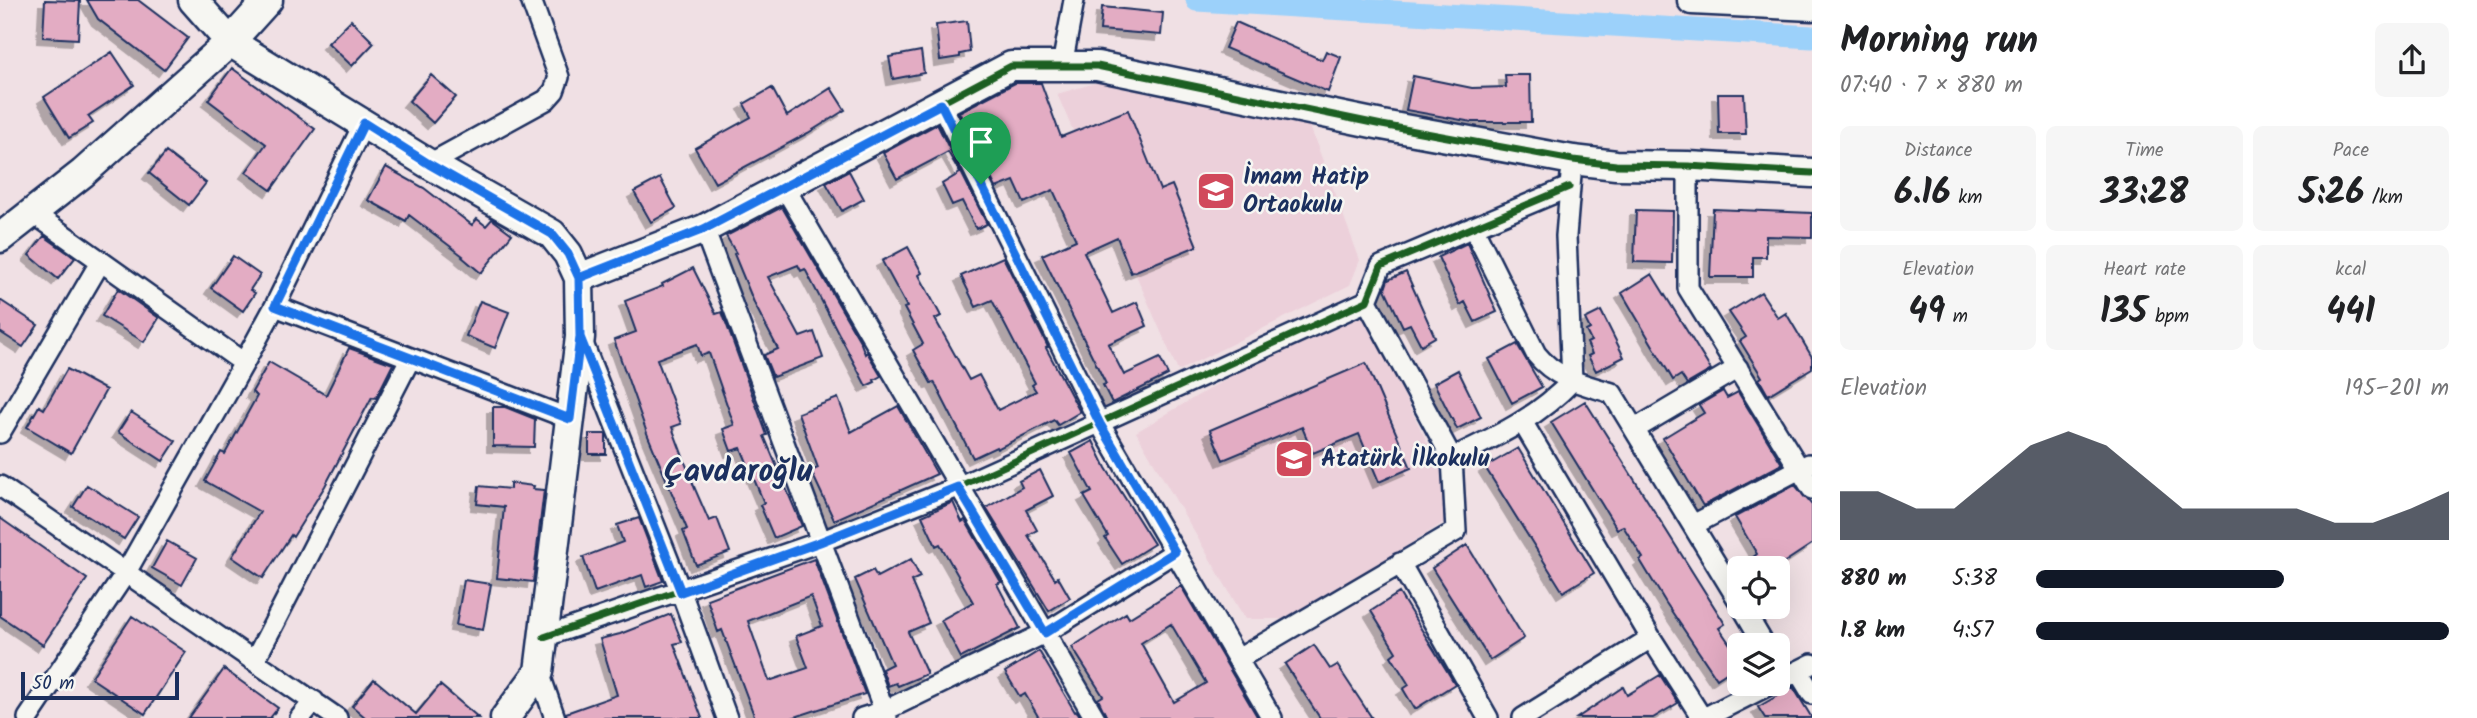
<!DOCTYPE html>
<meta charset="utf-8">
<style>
body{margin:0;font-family:Kalam,sans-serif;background:#f6f6f6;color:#202124;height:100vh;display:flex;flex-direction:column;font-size:26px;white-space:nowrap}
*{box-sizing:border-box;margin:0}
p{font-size:23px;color:#757577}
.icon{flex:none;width:38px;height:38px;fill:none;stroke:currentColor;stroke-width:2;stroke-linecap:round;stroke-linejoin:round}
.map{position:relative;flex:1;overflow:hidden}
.side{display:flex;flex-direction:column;background:#fff;width:665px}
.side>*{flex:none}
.controls{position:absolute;left:1727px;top:556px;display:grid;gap:14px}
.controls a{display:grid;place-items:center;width:63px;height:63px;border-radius:10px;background:#fff;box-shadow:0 7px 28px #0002;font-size:35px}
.scale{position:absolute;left:21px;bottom:18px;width:158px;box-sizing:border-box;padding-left:7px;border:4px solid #1b2f5e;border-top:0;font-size:19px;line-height:24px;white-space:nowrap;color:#1b2f5e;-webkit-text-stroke:5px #f6f6f2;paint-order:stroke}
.pin{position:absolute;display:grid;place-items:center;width:60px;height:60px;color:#fff;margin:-72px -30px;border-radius:50% 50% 50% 0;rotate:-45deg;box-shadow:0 0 7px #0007}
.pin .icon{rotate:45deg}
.round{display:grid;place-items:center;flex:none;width:74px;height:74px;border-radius:10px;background:#f6f6f6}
.headline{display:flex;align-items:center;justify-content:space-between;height:119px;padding:0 28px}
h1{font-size:38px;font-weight:800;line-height:52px}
.stats{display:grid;grid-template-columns:repeat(3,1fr);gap:10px;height:119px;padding:7px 28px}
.stats div{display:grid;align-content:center;border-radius:10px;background:#f6f6f6;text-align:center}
.stats b{font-size:35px;font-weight:800}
.stats small{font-size:19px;font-weight:400}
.stats p{font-size:19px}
.chart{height:196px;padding:14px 28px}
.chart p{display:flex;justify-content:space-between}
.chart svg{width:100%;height:126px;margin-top:7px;fill:#111827;opacity:.7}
ul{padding:0 28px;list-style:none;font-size:23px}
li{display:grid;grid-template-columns:112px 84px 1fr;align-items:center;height:52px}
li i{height:18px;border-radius:9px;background:#111827}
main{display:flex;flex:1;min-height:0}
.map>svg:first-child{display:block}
</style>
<main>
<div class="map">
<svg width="1812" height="718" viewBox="0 0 1812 718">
<defs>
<filter id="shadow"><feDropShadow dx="-6" dy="6" stdDeviation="0" flood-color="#0004"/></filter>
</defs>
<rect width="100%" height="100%" fill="#f0e0e4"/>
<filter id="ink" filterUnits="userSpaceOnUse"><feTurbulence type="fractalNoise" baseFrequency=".0143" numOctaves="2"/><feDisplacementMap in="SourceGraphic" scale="14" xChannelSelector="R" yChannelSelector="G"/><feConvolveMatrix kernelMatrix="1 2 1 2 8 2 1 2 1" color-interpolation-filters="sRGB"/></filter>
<g filter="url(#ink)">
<!-- built -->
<path fill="#ecd0da" d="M1113,78L1308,121L1360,260L1350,285L1178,371L1057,94Z
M1358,301L1449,487L1446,521L1291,619H1245L1136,432Z"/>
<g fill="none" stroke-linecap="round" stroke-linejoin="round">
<!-- canal -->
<path stroke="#9cd1fa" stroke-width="23" d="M1197,0L1812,37"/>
</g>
<!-- building -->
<path fill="#e3acc3" stroke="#1b2f5e" stroke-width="2" fill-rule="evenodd" filter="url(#shadow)" d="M45,0L80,1L78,39L43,37Z
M87,0H138L188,38L164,70L98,19Z
M1102,7L1163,13L1161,35L1100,30Z
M351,20L374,43L352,66L328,43Z
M967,21L970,52L960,54V57L940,60L936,25Z
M1236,22L1322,60L1326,51L1341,57L1328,92L1225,48Z
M921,51L924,73L893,79L889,57Z
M112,52L134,85L88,116L93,123L69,138L44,97Z
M232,68L315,129L271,190L246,172L266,144L208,100Z
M431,75L456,97L433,123L409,101Z
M1505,75H1530L1531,122H1472L1406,110L1413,76L1472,88L1506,87Z
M1015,83H1041L1061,137L1128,110L1160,190L1172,185L1197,246L1131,273L1117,237L1084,252L1113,313L1137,302L1147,326L1108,344L1124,375L1160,358L1168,375L1112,403L1103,385L1106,384L1042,255L1076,240L1053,190L1024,203L1014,181L996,188L959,112Z
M772,88L787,116L831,88L845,110L808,133L715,183L695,148L751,117L744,104Z
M1718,94H1744L1746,134H1719Z
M937,124L987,224L976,229L962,201L952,205L942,184L960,173L948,152L897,179L883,153Z
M166,152L206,183L189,205L149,173Z
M386,167L424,188L472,225L477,219L486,226L492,219L512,234L481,273L462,257L463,256L409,215L406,221L368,200Z
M849,171L864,199L842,211L826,183Z
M660,178L676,208L651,222L634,192Z
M782,207L860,341L865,354L867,352L881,376L874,380L875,382L866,386L805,269L801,271L798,265L768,277L800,337L814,332L823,358L773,377L764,355L778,349L755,305L734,254L736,253L726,236Z
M1713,209L1812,213V237L1766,236V257H1753V277H1710Z
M1636,210L1673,211L1672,263L1634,262Z
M44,236L75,258L58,279L29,255Z
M1467,243L1497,312L1475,322L1465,302L1460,305L1438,257Z
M908,247L922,273L919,275L941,316L935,319L969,380L979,375L998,410L1036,391L1032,385L1035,383L992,300L976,307L961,276L1003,257L1048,347L1046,348L1080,412L1058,425L1054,420L997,449L996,447L973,458L934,382L931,383L913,350L923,344L904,308L907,307L882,261Z
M233,256L260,275L250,290L255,293L243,311L211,288Z
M693,268L716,314L722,312L767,435L764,436L802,526L774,538L760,505L764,503L741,448L731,451L723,429L734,425L709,353L701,356L697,344L657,359L681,424L672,427L695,489L709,521L717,518L730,552L696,565L683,531L687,529L648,436L614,340L636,332L625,301L663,286L662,284Z
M1406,272L1435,337L1421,345L1410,324L1403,327L1385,289L1388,280Z
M1652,274L1711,370L1687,384L1681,375L1673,380L1622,293Z
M118,289L159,318L144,342L102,316Z
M1761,292L1778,318L1786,313L1812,357V368L1768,395L1759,379L1762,377L1740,341L1746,337L1729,312Z
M0,300L38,325L23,347L0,332Z
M480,301L509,312L495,348L466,336Z
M1601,311L1624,357L1596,371L1588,356L1592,354L1587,343L1591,341L1586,331L1590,329L1585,319Z
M1517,344L1542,387L1512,403L1489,359Z
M349,348L393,364L376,398L372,397L325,486L293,537L291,535L263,578L232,557L260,512L205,481L221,452L225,454L257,396L252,392L269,362L326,395Z
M1366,363L1411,468L1379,482L1359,434L1313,453L1302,427L1223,460L1210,430Z
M67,369L106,390L71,453L27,427L39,406L44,409Z
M1458,370L1481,417L1457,429L1434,383Z
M1723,391L1727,398L1738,392L1782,464L1703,506L1663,438L1704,413L1699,405Z
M838,398L851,432L898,406L937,474L834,520L811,471L818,468L798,413Z
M1585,401L1725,624L1719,628L1740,659V664L1717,679L1666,603L1640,560L1643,558L1623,526L1617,529L1551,422Z
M493,407H505L535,419L534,447L493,446Z
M131,412L176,441L163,461L118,432Z
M589,434H606V454H589Z
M1093,441L1106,468L1154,544L1122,564L1105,538L1108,536L1084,496L1092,492L1071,453Z
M1518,448L1594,573L1563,592L1485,467Z
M1040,470L1053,496L1026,510L1037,530L1028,535L1055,579L1058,577L1070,598L1049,611L986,508L1022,487L1019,481Z
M510,483L534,486L533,489L544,490L533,582L497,578L504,507L477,504L479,486L510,489Z
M87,485L138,517L124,539L73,507Z
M1795,485L1812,505V544L1774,569H1758L1752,558L1757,554L1735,517Z
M953,502L962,522L965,520L1001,582L997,584L1020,628L961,658L941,620L973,602L940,544L936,546L922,516Z
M0,518L87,579L43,645L0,616Z
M639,518L663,581L646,587L642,575L595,592L583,557L623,542L617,525Z
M167,541L197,558L182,585L152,568Z
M1467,545L1524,638L1490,660L1432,568Z
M814,559L865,694L792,718H755L722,630L718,632L707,599ZM811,596L822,626L796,636L808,668L769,681L748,621Z
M911,559L920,577L911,581L929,623L908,632L927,674L898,686L896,683L888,686L882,669L892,664L855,579L873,570L877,577Z
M464,580L491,584L483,630L456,625Z
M1181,586L1258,718H1107L1098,699L1103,696L1072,647L1126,613L1129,618ZM1171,624L1206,683L1174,702L1141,643Z
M1399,593L1455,684L1415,709L1403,689L1409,685L1391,656L1396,652L1371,611Z
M671,614L682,642L674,644L702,718H567L566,713L617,695L600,639L620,634Z
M132,616L186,652L145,714L91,678Z
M1314,645L1330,669L1337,665L1372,718H1320L1285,664Z
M1039,651L1075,712L1077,711L1081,718H1039L1025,694L1020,697L1005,672Z
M224,669L278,708L270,718H189Z
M1660,675L1678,703L1653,718H1577L1623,687L1627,695Z
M374,679L416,714L440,685L479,718H366L352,706Z
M1793,687L1812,718H1765L1758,707Z"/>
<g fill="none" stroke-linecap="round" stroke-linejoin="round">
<!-- street casing -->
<g stroke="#1b2f5e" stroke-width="24">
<path id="street" d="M1062,66L1074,0
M941,104L1100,424L1272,718
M429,164L546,100L554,91L559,77L531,0
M1688,166V288L1812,489
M785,188L1095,718
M33,213L244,363
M1473,227L1536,354C1556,379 1583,384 1612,393L1740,603
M704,229L887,718
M275,306L570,419
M582,341L681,592L727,718
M1523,423L1651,638L1702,718
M1635,429L1738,368
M0,433L101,261
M1452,458C1497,436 1537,418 1572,381L1566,236L1571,175
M0,486L337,718
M1693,525L1809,464
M1400,563L1488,718
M1742,607L1765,646
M544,637L820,542L958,487L1367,301L1381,266L1569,187
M1238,659L1456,531L1452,458L1367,301
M255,660L410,359
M1798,671L1812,694
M539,672L555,718
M1778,681L1812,664
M28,718L125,574L244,363L275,306L364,123
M300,718L314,701
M862,718L884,711L1045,633L1175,552
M1523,718L1651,638
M1704,718L1771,684"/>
</g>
<!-- secondary casing -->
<g stroke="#1b2f5e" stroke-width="33">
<path id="secondary" d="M193,0L230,42L429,164L552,234L568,254L579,278L580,337L539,672L505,718
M1692,0L1812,6
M0,238L83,173L230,42L268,0
M579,278L704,229L1011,66H1097L1382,125L1573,160L1616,165L1688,166L1812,173"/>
</g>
<!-- street -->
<use href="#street" stroke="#f6f6f2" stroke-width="19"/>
<!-- secondary -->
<use href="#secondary" stroke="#f6f6f2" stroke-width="28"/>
<!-- cycleway casing -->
<g stroke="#f6f6f2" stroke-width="11">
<path id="cycleway" d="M579,278L704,229L1011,66H1097L1382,125L1573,160L1616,165L1688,166L1812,173
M544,637L820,542L958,487L1367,301L1381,266L1569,187"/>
</g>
<!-- cycleway -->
<use href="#cycleway" stroke="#1b5e20" stroke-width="7"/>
</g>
</g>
<g fill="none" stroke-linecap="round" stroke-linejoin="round" filter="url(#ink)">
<!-- route casing -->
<g stroke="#fff" stroke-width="14">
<path id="route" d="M981,184L941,104L704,229L579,278L580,337L570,419L275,306L364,123L429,164L552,234L568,254L579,278L580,337L681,592L820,542L958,487L1045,633L1175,552L1100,424L981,184"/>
</g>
<!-- route -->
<use href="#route" stroke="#1a73e8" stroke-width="9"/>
</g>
<!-- icons -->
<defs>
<g id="school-square" transform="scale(2.0125)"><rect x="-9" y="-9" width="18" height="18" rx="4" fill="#d1495b" stroke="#f6f6f2"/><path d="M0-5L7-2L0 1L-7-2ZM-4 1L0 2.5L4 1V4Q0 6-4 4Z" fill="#fff"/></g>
</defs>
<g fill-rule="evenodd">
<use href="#school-square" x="1216" y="191"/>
<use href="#school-square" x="1294" y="459"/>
</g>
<g text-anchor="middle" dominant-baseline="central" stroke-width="5" stroke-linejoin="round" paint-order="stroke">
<!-- poi labels -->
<g font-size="24" font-weight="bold" fill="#1b2f5e" stroke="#f6f6f2" text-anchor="start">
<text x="1243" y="177">İmam Hatip<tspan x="1243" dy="28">Ortaokulu</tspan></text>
<text x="1321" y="459">Atatürk İlkokulu</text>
</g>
<!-- district labels -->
<g font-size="32" font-weight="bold" fill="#1b2f5e" stroke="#f6f6f2">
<text x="738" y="472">Çavdaroğlu</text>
</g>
</g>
</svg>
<div class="controls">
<a><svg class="icon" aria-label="locate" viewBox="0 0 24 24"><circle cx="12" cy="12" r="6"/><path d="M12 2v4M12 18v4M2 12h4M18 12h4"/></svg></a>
<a><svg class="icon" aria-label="layers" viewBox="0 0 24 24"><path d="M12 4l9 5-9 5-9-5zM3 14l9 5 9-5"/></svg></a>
</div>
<div class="scale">50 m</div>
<div class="pin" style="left:981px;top:184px;background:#1e9e55"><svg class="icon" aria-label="arrive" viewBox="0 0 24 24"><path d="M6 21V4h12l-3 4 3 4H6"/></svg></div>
</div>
<section class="side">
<div class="headline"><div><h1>Morning run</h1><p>07:40 · 7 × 880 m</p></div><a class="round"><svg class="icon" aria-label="share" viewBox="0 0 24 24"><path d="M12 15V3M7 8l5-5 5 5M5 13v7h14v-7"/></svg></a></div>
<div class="stats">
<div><p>Distance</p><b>6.16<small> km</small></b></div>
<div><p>Time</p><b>33:28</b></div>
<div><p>Pace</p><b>5:26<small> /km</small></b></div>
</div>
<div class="stats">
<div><p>Elevation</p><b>49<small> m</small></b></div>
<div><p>Heart rate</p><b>135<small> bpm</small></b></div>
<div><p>kcal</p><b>441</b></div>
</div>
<div class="chart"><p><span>Elevation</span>195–201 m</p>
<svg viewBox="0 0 160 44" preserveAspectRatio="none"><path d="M0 44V27L10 27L20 33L30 33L40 22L50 11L60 6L70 11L80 22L90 33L100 33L110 33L120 33L130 38L140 38L150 33L160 27V44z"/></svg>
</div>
<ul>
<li><b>880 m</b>5:38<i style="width:60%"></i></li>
<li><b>1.8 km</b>4:57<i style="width:100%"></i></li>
</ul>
</section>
</main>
